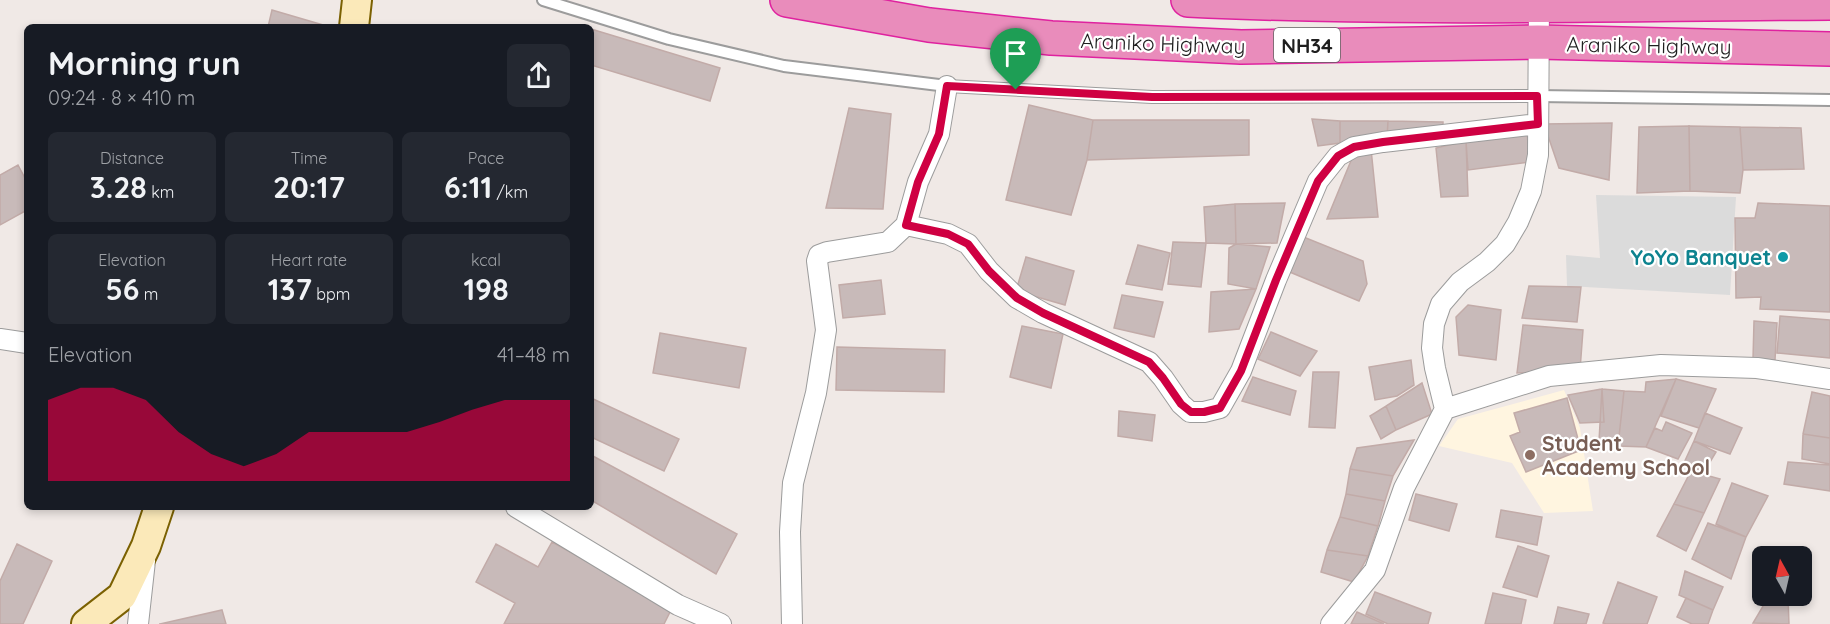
<!DOCTYPE html>
<meta charset="utf-8">
<style>
body{margin:0;font-family:Quicksand,sans-serif;background:#242831;color:#f1f3f6;height:100vh;display:flex;flex-direction:column;font-size:22px;white-space:nowrap}
*{box-sizing:border-box;margin:0}
p{font-size:20px;color:#9ea1a6}
.icon{flex:none;width:33px;height:33px;fill:none;stroke:currentColor;stroke-width:2;stroke-linecap:round;stroke-linejoin:round}
.map{position:relative;flex:1;overflow:hidden}
.side{position:absolute;left:24px;top:24px;width:570px;height:486px;display:flex;flex-direction:column;background:#171b24;border-radius:9px;box-shadow:0 3px 9px #0003}
.side>*{flex:none}
.needle{width:39px;rotate:352deg}
.tools{position:absolute;left:1752px;top:546px;display:grid;gap:12px}
.tools a{display:grid;place-items:center;width:60px;height:60px;border-radius:9px;background:#171b24;box-shadow:0 3px 9px #0003;font-size:30px}
.pin{position:absolute;display:grid;place-items:center;width:51px;height:51px;color:#fff;margin:-62px -26px;border-radius:50% 50% 50% 0;rotate:-45deg;box-shadow:0 0 6px #0007}
.pin .icon{rotate:45deg}
.round{display:grid;place-items:center;flex:none;width:63px;height:63px;border-radius:9px;background:#242831}
.summary{display:flex;align-items:center;justify-content:space-between;height:102px;padding:0 24px}
h1{font-size:33px;font-weight:700;line-height:45px}
.stats{display:grid;grid-template-columns:repeat(3,1fr);gap:9px;height:102px;padding:6px 24px}
.stats div{display:grid;align-content:center;border-radius:9px;background:#242831;text-align:center}
.stats b{font-size:30px;font-weight:700}
.stats small{font-size:16px;font-weight:400}
.stats p{font-size:16px}
.chart{height:168px;padding:12px 24px}
.chart p{display:flex;justify-content:space-between}
.chart svg{width:100%;height:108px;margin-top:6px;fill:#cf0042;opacity:.7}
.map>svg:first-child{display:block}
</style>
<div class="map">
<svg width="1830" height="624" viewBox="0 0 1830 624">
<rect width="100%" height="100%" fill="#f0e9e6"/>
<!-- education -->
<path fill="#fff5e0" d="M1564,390L1580,428L1593,511L1544,513L1512,463L1439,446L1458,419Z"/>
<!-- parking -->
<path fill="#dbdbdb" d="M1596,195L1736,197L1730,295L1567,286L1566,255L1600,258Z"/>
<!-- building -->
<path fill="#c8bab9" stroke="#c2aba8" stroke-width="1.5" d="M272,10L330,27H268Z
M591,29L720,68L710,101L591,65Z
M1029,105L1093,120L1087,160L1071,215L1006,200Z
M849,108L891,114L883,209L826,208Z
M1312,119L1340,121V143L1318,146Z
M1093,120H1249V155L1087,160Z
M1340,121H1388L1387,138L1340,143Z
M1388,121L1443,122V133L1387,138Z
M1612,123L1609,180L1559,168L1544,124Z
M1689,126L1690,191L1637,193L1639,127Z
M1689,126L1740,127L1743,170L1740,193L1690,191Z
M1740,127L1801,128L1804,169L1743,170Z
M1527,133L1530,162L1468,170L1466,141Z
M1466,141L1468,196L1441,197L1436,148Z
M1371,149L1378,217L1327,219L1355,151Z
M18,165L27,182V210L0,225V175Z
M1285,203L1277,243L1236,244L1235,204Z
M1758,203L1830,206V312L1760,309L1761,297L1736,298L1735,218H1755Z
M1235,204L1236,244L1206,243L1204,207Z
M1301,236L1363,261L1367,284L1359,301L1285,270Z
M1173,242L1206,243L1201,287L1168,284Z
M1236,244L1270,247L1256,289L1228,284L1229,248Z
M1138,245L1170,253L1162,290L1126,284Z
M1026,257L1074,271L1065,305L1016,291Z
M881,280L885,314L843,318L839,285Z
M1529,286L1581,287L1577,322L1522,318Z
M1256,289L1239,329L1209,332L1211,292Z
M1122,295L1163,302L1154,337L1114,328Z
M1468,305L1501,310L1496,360L1459,355L1456,317Z
M1780,316L1830,320V358L1777,353Z
M1754,321L1777,323L1775,360L1753,359Z
M1523,325L1583,330L1580,370L1517,373Z
M1022,326L1063,334L1051,388L1010,377Z
M1271,332L1317,351L1300,376L1258,359Z
M660,333L746,348L739,388L653,373Z
M837,347L945,350L944,392L836,390Z
M1411,360L1414,385L1397,396L1375,400L1369,367Z
M1313,372H1339L1335,428L1309,427Z
M1253,377L1296,391L1290,415L1242,401Z
M1676,379L1716,389L1699,428L1661,416Z
M1676,379L1646,447L1618,446L1624,391L1645,392L1646,382Z
M1422,383L1432,414L1396,430L1386,406Z
M1602,389L1604,422L1580,423L1568,395Z
M1602,389L1624,391L1618,446L1599,441Z
M1812,392L1830,396V438L1803,434Z
M591,398L679,439L664,471L591,437Z
M1567,398L1581,450L1526,472L1510,436L1520,432L1514,413Z
M1386,406L1396,430L1381,439L1370,416Z
M1119,411L1155,415L1152,441L1118,436Z
M1705,413L1742,428L1730,454L1694,441Z
M1666,422L1692,433L1678,459L1646,447L1655,428L1662,431Z
M1803,434L1830,438V464L1802,459Z
M1414,440L1393,476L1350,469L1357,448Z
M1694,441L1716,452L1704,472L1683,465Z
M591,455L737,534L716,574L591,500Z
M1788,462L1830,465V491L1784,484Z
M1350,469L1393,476L1385,501L1346,494Z
M1691,471L1720,479L1704,513L1674,504Z
M1732,483L1768,496L1746,537L1716,524Z
M1346,494L1385,501L1378,526L1340,517Z
M1416,494L1457,504L1449,531L1409,520Z
M1674,504L1704,513L1686,551L1657,536Z
M1501,510L1542,517L1537,545L1496,537Z
M1340,517L1378,526L1368,556L1327,550Z
M1708,523L1746,537L1731,579L1692,559Z
M552,542L672,608L664,624H504L515,603L476,582L496,544L538,567Z
M17,544L52,561L23,624H0V581Z
M1518,546L1549,556L1537,597L1503,587Z
M1327,550L1368,556L1354,582L1321,572Z
M1685,571L1723,587L1713,610L1679,595Z
M1618,582L1657,597L1647,624H1606L1603,623Z
M1375,592L1431,613L1428,624H1388L1366,614Z
M1493,593L1526,600L1521,624H1485Z
M1769,596H1782L1788,598L1789,624L1753,623Z
M1686,598L1713,610L1708,624H1692L1677,617Z
M1558,607L1589,614L1586,624H1554Z
M222,610L226,624H159H160Z
M1357,612L1384,624H1351Z"/>
<g fill="none" stroke-linecap="round" stroke-linejoin="round">
<!-- lane casing -->
<g stroke="#9c9c9c" stroke-width="14">
<path id="lane" d="M543,0L669,39L784,66L947,86L1152,97L1537,96L1830,100"/>
</g>
<!-- street casing -->
<g stroke="#9c9c9c" stroke-width="22">
<path id="street" d="M906,225L948,234L968,244L989,271L1017,298L1043,313L1149,362L1163,378L1181,404L1190,412H1204L1220,408L1241,371L1276,280L1318,181L1338,156L1354,147L1383,142L1538,124
M0,339L27,343
M1445,409L1435,368L1432,348L1434,324L1441,304L1460,282L1487,262L1505,244L1518,222L1531,191L1538,155L1539,0
M516,507L678,605L721,624
M138,624L145,561
M792,624L790,532L793,483L816,393L826,330L817,261L819,255L827,252L888,242L906,225L918,182L939,134L947,86
M1331,624L1375,570L1404,488L1445,409L1549,376L1661,365L1757,368L1830,379"/>
</g>
<!-- secondary casing -->
<g stroke="#7b6102" stroke-width="32">
<path id="secondary" d="M354,27L357,0
M86,624L122,596L146,546L159,507"/>
</g>
<!-- highway casing -->
<g stroke="#df229f" stroke-width="36">
<path id="highway" d="M787,0L929,25L1051,38L1241,47L1538,42L1830,49
M1188,0C1402,10 1616,4 1830,3"/>
</g>
<!-- lane -->
<use href="#lane" stroke="#fff" stroke-width="10"/>
<!-- street -->
<use href="#street" stroke="#fff" stroke-width="20"/>
<!-- secondary -->
<use href="#secondary" stroke="#fbe9b9" stroke-width="28"/>
<!-- highway -->
<use href="#highway" stroke="#e98cbb" stroke-width="33"/>
</g>
<g fill="none" stroke-linecap="round" stroke-linejoin="round">
<!-- route casing -->
<g stroke="#fff" stroke-width="12">
<path id="route" d="M947,86L1152,97L1537,96L1538,124L1383,142L1354,147L1338,156L1318,181L1276,280L1241,371L1220,408L1204,412H1191L1181,404L1163,378L1149,362L1043,313L1017,298L989,271L968,244L948,234L906,225L918,182L939,134Z"/>
</g>
<!-- route -->
<use href="#route" stroke="#cf0042" stroke-width="8"/>
</g>
<!-- markers -->
<circle fill="#0f9aa8" stroke="#fff" stroke-width="2" cx="1783" cy="257" r="6"/>
<circle fill="#8d6e63" stroke="#fff" stroke-width="2" cx="1530" cy="455" r="6"/>
<g text-anchor="middle" dominant-baseline="central" stroke-width="4.5" stroke-linejoin="round" paint-order="stroke">
<!-- shield labels -->
<rect fill="#fff" stroke="#626262" stroke-width="1.5" x="1274" y="28" width="66" height="34" rx="4.5"/>
<g font-size="20" font-weight="bold" fill="#1f1f1f">
<text x="1307" y="45">NH34</text>
</g>
<!-- street labels -->
<g font-size="21" fill="#1f1f1f" stroke="#fff">
<text transform="translate(1163 43) rotate(2)">Araniko Highway</text>
<text transform="translate(1649 45) rotate(1)">Araniko Highway</text>
</g>
<!-- culture labels -->
<g font-size="21" font-weight="bold" fill="#0d838f" stroke="#fff" text-anchor="end">
<text x="1771" y="257">YoYo Banquet</text>
</g>
<!-- education labels -->
<g font-size="21" font-weight="bold" fill="#785e54" stroke="#fff" text-anchor="start">
<text x="1542" y="443">Student<tspan x="1542" dy="24">Academy School</tspan></text>
</g>
</g>
</svg>
<div class="tools">
<a><svg class="needle" viewBox="-14 -14 28 28"><path d="M0-13l5 13h-10z" fill="#e53935"/><path d="M0 13l5-13h-10z" fill="#9ea1a6"/></svg></a>
</div>
<div class="pin" style="left:1016px;top:90px;background:#1e9e55"><svg class="icon" aria-label="arrive" viewBox="0 0 24 24"><path d="M6 21V4h12l-3 4 3 4H6"/></svg></div>
<section class="side">
<div class="summary"><div><h1>Morning run</h1><p>09:24 · 8 × 410 m</p></div><a class="round"><svg class="icon" aria-label="share" viewBox="0 0 24 24"><path d="M12 15V3M7 8l5-5 5 5M5 13v7h14v-7"/></svg></a></div>
<div class="stats">
<div><p>Distance</p><b>3.28<small> km</small></b></div>
<div><p>Time</p><b>20:17</b></div>
<div><p>Pace</p><b>6:11<small> /km</small></b></div>
</div>
<div class="stats">
<div><p>Elevation</p><b>56<small> m</small></b></div>
<div><p>Heart rate</p><b>137<small> bpm</small></b></div>
<div><p>kcal</p><b>198</b></div>
</div>
<div class="chart"><p><span>Elevation</span>41–48 m</p>
<svg viewBox="0 0 160 44" preserveAspectRatio="none"><path d="M0 44V11L10 6L20 6L30 11L40 24L50 33L60 38L70 33L80 24L90 24L100 24L110 24L120 20L130 15L140 11L150 11L160 11V44z"/></svg>
</div>
</section>
</div>
